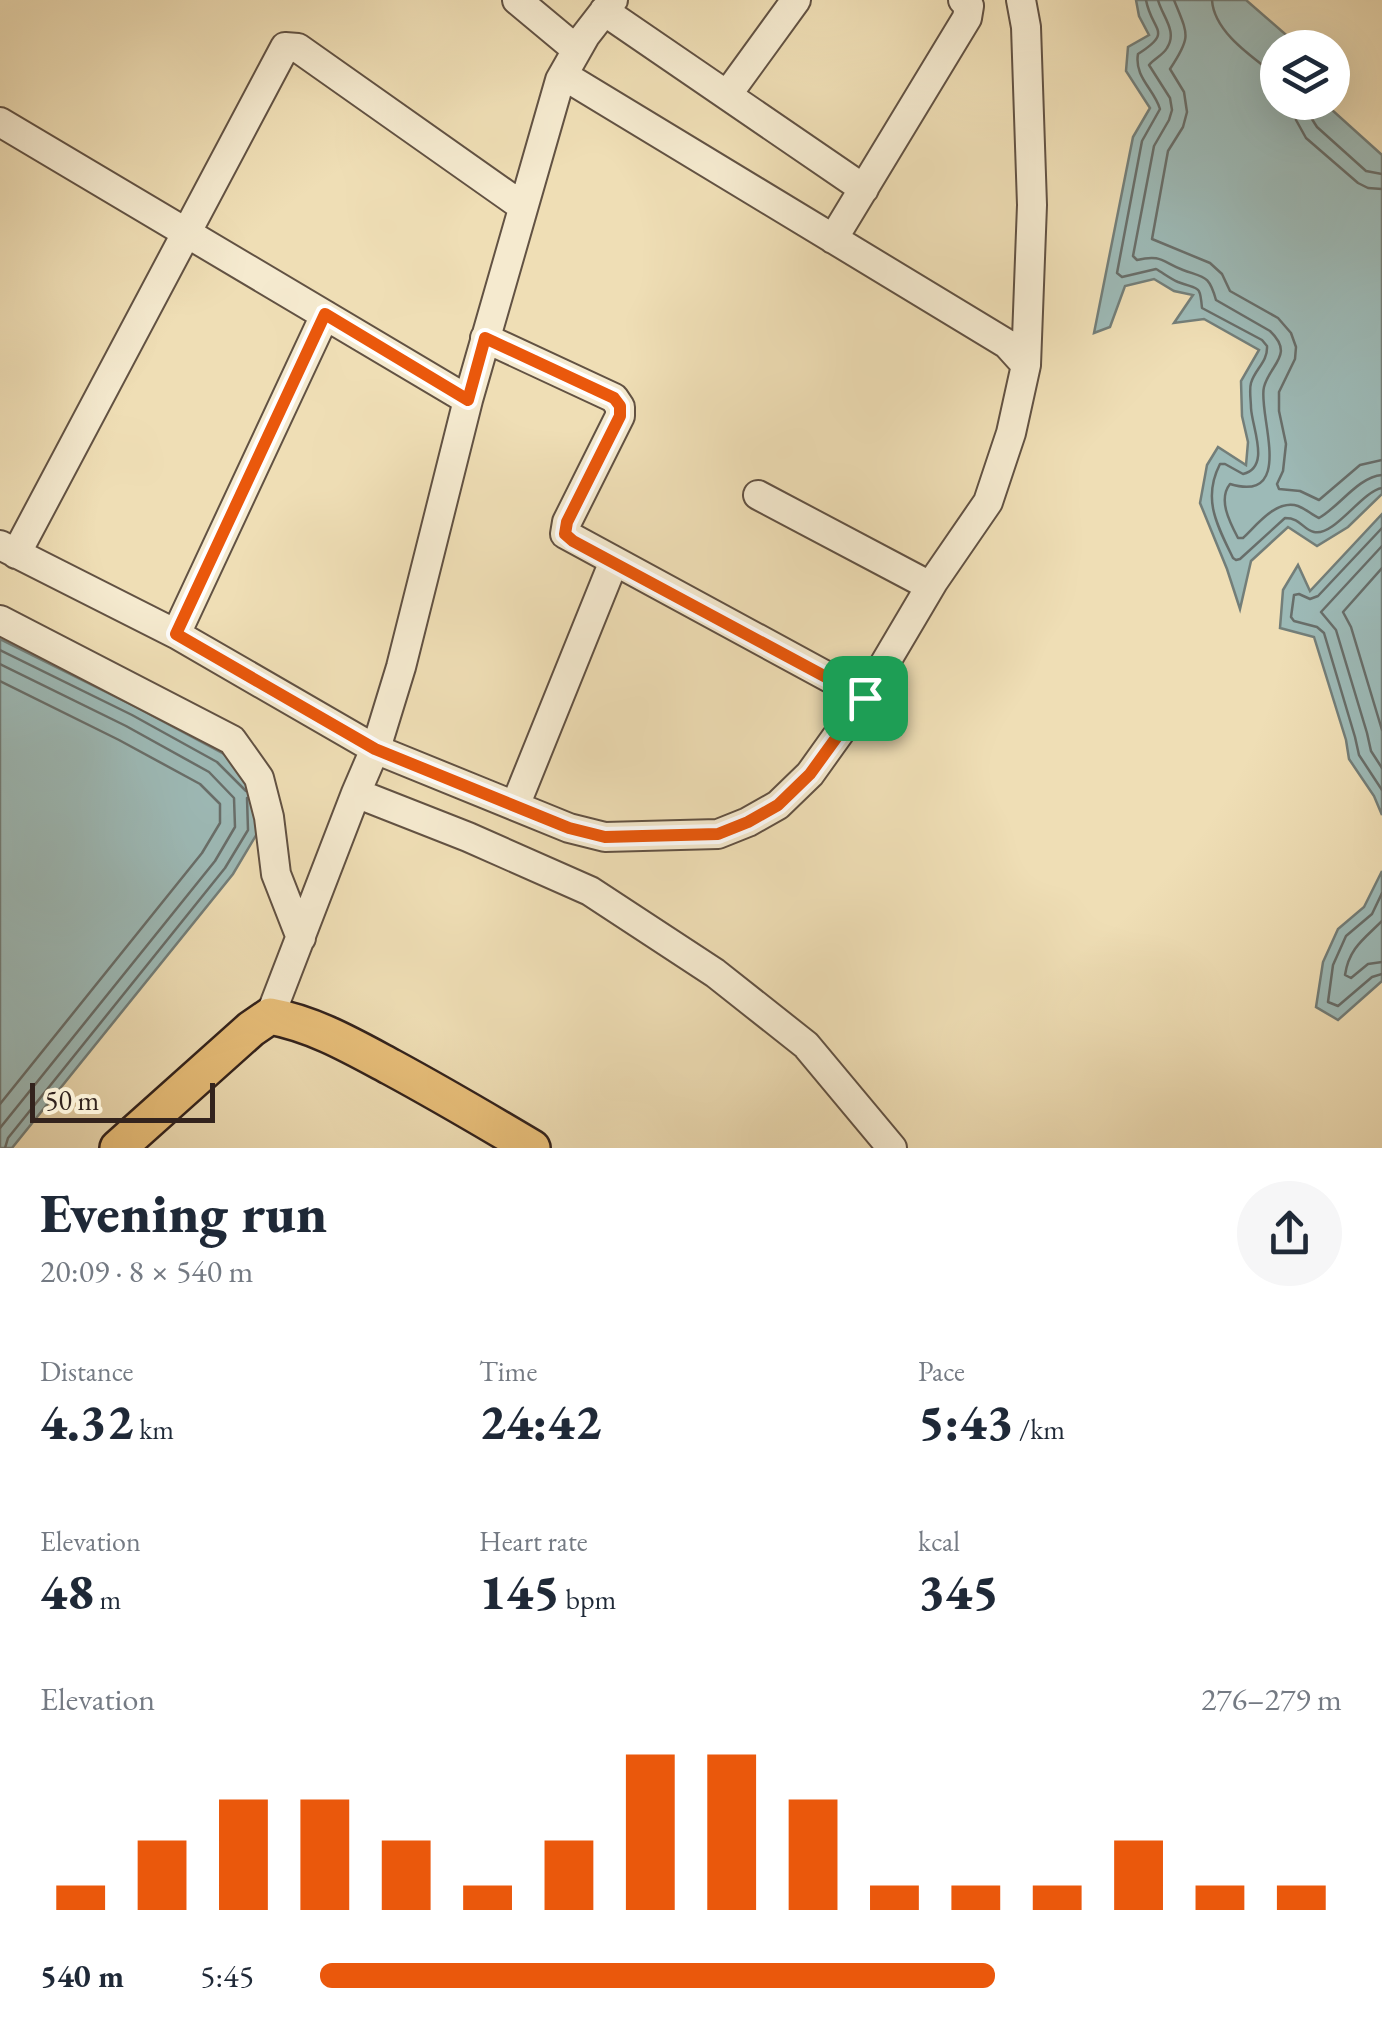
<!DOCTYPE html>
<meta charset="utf-8">
<style>
body{margin:0;font-family:"EB Garamond",serif;background:#f6f6f7;color:#1f2937;height:100vh;display:flex;flex-direction:column;font-size:38px;white-space:nowrap}
*{box-sizing:border-box;margin:0}
p{font-size:32px;color:#747a83}
.icon{flex:none;width:55px;height:55px;fill:none;stroke:currentColor;stroke-width:2;stroke-linecap:round;stroke-linejoin:round}
.map{position:relative;height:1148px;overflow:hidden}
.sheet{display:flex;flex-direction:column;background:#fff;flex:1}
.sheet>*{flex:none}
.tools{position:absolute;left:1260px;top:30px;display:grid;gap:20px}
.tools a{display:grid;place-items:center;width:90px;height:90px;border-radius:50%;background:#fff;box-shadow:0 10px 40px #0002;font-size:50px}
.scale{position:absolute;left:30px;bottom:25px;width:185px;box-sizing:border-box;padding-left:10px;border:5px solid #33231d;border-top:0;font-size:28px;line-height:35px;white-space:nowrap;color:#33231d;-webkit-text-stroke:8px #f5eacf;paint-order:stroke}
.pin{position:absolute;display:grid;place-items:center;width:85px;height:85px;color:#fff;margin:-42px;border-radius:20px;box-shadow:0 5px 15px #0006}
.round{display:grid;place-items:center;flex:none;width:105px;height:105px;border-radius:52px;background:#f6f6f7}
.head{display:flex;align-items:center;justify-content:space-between;height:170px;padding:0 40px}
h1{font-size:55px;font-weight:800;line-height:75px}
.stats{display:grid;grid-template-columns:repeat(3,1fr);gap:15px;height:170px;padding:10px 40px}
.stats div{display:grid;align-content:center}
.stats b{font-size:50px;font-weight:800}
.stats small{font-size:28px;font-weight:400}
.stats p{font-size:28px}
.chart{height:280px;padding:20px 40px}
.chart p{display:flex;justify-content:space-between}
.chart svg{width:100%;height:180px;margin-top:10px;stroke:#ea580c;stroke-width:6}
ul{padding:0 40px;list-style:none;font-size:32px}
li{display:grid;grid-template-columns:160px 120px 1fr;align-items:center;height:75px}
li i{height:25px;border-radius:12px;background:#ea580c}
.map>svg:first-child{display:block}
</style>
<div class="map">
<svg width="1382" height="1148" viewBox="0 0 1382 1148">
<rect width="100%" height="100%" fill="#efdeb5"/>
<filter id="stains"><feTurbulence type="fractalNoise" baseFrequency=".002" numOctaves="4"/><feColorMatrix values="0 0 0 0 .2 0 0 0 0 .09 0 0 0 0 .02 0 0 0 .5 -.17"/></filter>
<radialGradient id="worn" r=".72"><stop offset=".6" stop-color="#630" stop-opacity="0"/><stop offset="1" stop-color="#630" stop-opacity=".3"/></radialGradient>
<!-- water -->
<path fill="#9dbab7" stroke="#737e79" stroke-width="2.5" d="M1136,0H1246L1300,47L1278,48V102L1332,103V110L1382,155V494L1348,527L1317,546L1288,527L1251,561L1240,609L1227,569L1200,503L1207,465L1218,447L1246,465L1248,442L1242,416L1241,381L1259,350L1204,319L1174,323L1193,295L1174,291L1154,279L1125,286L1110,327L1094,333L1133,137L1150,108L1126,71L1128,47L1149,35L1139,16Z
M1382,514V815L1374,796L1349,759L1346,740L1314,637L1280,628L1283,590L1298,565L1310,591Z
M0,639L136,707L224,754L257,789L258,832L233,874L12,1148H0Z
M1382,871V981L1338,1020L1316,1007L1323,962L1338,929L1364,907Z"/>
<g fill="none" stroke-linecap="round" stroke-linejoin="round">
<!-- shore -->
<path stroke="#686e6a" stroke-width="2.5" d="M1146,0C1152,32 1174,31 1138,54C1134,77 1154,89 1160,109L1142,141L1117,273L1122,277L1156,269C1163,273 1171,279 1178,282C1199,290 1200,284 1202,308L1262,340L1267,346C1268,362 1255,369 1251,383C1249,390 1251,401 1251,408C1252,428 1271,467 1243,474L1225,464H1220C1202,499 1217,525 1233,558L1236,560L1240,559L1285,518C1301,518 1302,529 1314,532C1334,537 1362,491 1382,488
M1158,0C1162,16 1178,31 1167,48C1163,55 1154,59 1149,65L1170,98L1172,110L1169,120L1154,146L1133,256L1137,260C1162,254 1162,262 1183,270C1205,278 1209,275 1216,300L1270,331C1295,355 1270,364 1264,387C1257,412 1297,504 1230,484C1218,499 1229,521 1238,538H1243C1257,525 1276,499 1298,506C1306,509 1312,515 1319,518C1340,506 1358,477 1382,475
M1174,0C1188,35 1192,36 1170,69L1184,92L1187,112L1183,127L1168,151L1152,239L1210,263L1222,274L1230,291L1278,318L1291,333L1296,347L1295,359L1279,392V411L1286,444L1283,471L1277,484L1279,489L1300,491L1319,500L1360,465L1382,460
M1212,0C1214,33 1254,58 1278,77
M1294,102L1296,120L1306,138L1358,183L1368,188L1382,189
M1309,102L1310,116L1317,127L1366,171L1382,174
M1382,528L1318,596L1310,599L1299,594L1294,595L1291,617L1294,621L1317,627L1324,633L1355,737L1359,755L1382,790
M1382,546L1321,612L1336,630L1367,733L1371,751L1382,768
M1382,568L1343,612L1351,627L1382,730
M0,650L132,715L217,762L246,791
M0,664L126,726L209,772L234,798L235,827L215,861L0,1128
M0,681L119,740L200,784L220,804V823L202,853L0,1104
M1382,893L1372,914L1346,936L1333,965L1328,1002L1338,1006L1372,977L1382,974
M1382,921C1364,939 1349,948 1345,975L1351,978L1368,964L1382,962
M5,1148L8,1138L225,868L248,830L247,798"/>
<!-- minor casing -->
<g stroke="#625243" stroke-width="32">
<path id="minor" d="M517,0L577,50
M1021,0L1026,27L1032,205L1026,365
M604,11L864,189
M727,95L796,0
M0,122L468,400
M833,239L967,18L969,6L963,0
M485,338L614,398L620,407V416L567,522L565,534L865,697
M758,495L930,586
M0,545L176,634L375,749L569,828L605,837L718,834L748,822L778,805L810,774L865,697L933,582L988,502L1011,433L1026,365L1007,344L563,75
M16,554L285,47L298,48L522,206
M0,620L232,740L259,778L269,817L276,874L301,938
M176,634L325,315
M356,793L468,837L590,891L715,973L806,1045L892,1148
M515,806L614,561
M270,1016L356,793L378,742L401,667L468,400L560,80L585,36L613,0"/>
</g>
<!-- major casing -->
<g stroke="#33231d" stroke-width="40">
<path id="major" d="M118,1148L251,1029L270,1016C314,1024 352,1046 391,1067C439,1093 485,1120 532,1148"/>
</g>
<!-- minor -->
<use href="#minor" stroke="#f5eacf" stroke-width="28"/>
<!-- major -->
<use href="#major" stroke="#e8bf7a" stroke-width="35"/>
</g>
<g fill="none" stroke-linecap="round" stroke-linejoin="round">
<!-- route casing -->
<g stroke="#fff" stroke-width="20">
<path id="route" d="M325,314L468,400L485,338L614,398L620,406V416L567,522L565,534L573,541L865,698L810,774L778,805L748,822L718,834L605,837L569,828L375,749L176,634Z"/>
</g>
<!-- route -->
<use href="#route" stroke="#ea580c" stroke-width="12"/>
</g>
<rect width="100%" height="100%" filter="url(#stains)"/>
<rect width="100%" height="100%" fill="url(#worn)"/>
</svg>
<div class="tools">
<a><svg class="icon" aria-label="layers" viewBox="0 0 24 24"><path d="M12 4l9 5-9 5-9-5zM3 14l9 5 9-5"/></svg></a>
</div>
<div class="scale">50 m</div>
<div class="pin" style="left:865px;top:698px;background:#1e9e55"><svg class="icon" aria-label="arrive" viewBox="0 0 24 24"><path d="M6 21V4h12l-3 4 3 4H6"/></svg></div>
</div>
<section class="sheet">
<div class="head"><div><h1>Evening run</h1><p>20:09 · 8 × 540 m</p></div><a class="round"><svg class="icon" aria-label="share" viewBox="0 0 24 24"><path d="M12 15V3M7 8l5-5 5 5M5 13v7h14v-7"/></svg></a></div>
<div class="stats">
<div><p>Distance</p><b>4.32<small> km</small></b></div>
<div><p>Time</p><b>24:42</b></div>
<div><p>Pace</p><b>5:43<small> /km</small></b></div>
</div>
<div class="stats">
<div><p>Elevation</p><b>48<small> m</small></b></div>
<div><p>Heart rate</p><b>145<small> bpm</small></b></div>
<div><p>kcal</p><b>345</b></div>
</div>
<div class="chart"><p><span>Elevation</span>276–279 m</p>
<svg viewBox="0 0 160 44" preserveAspectRatio="none"><path d="M5 44V38M15 44V27M25 44V17M35 44V17M45 44V27M55 44V38M65 44V27M75 44V6M85 44V6M95 44V17M105 44V38M115 44V38M125 44V38M135 44V27M145 44V38M155 44V38"/></svg>
</div>
<ul>
<li><b>540 m</b>5:45<i style="width:66%"></i></li>
</ul>
</section>
